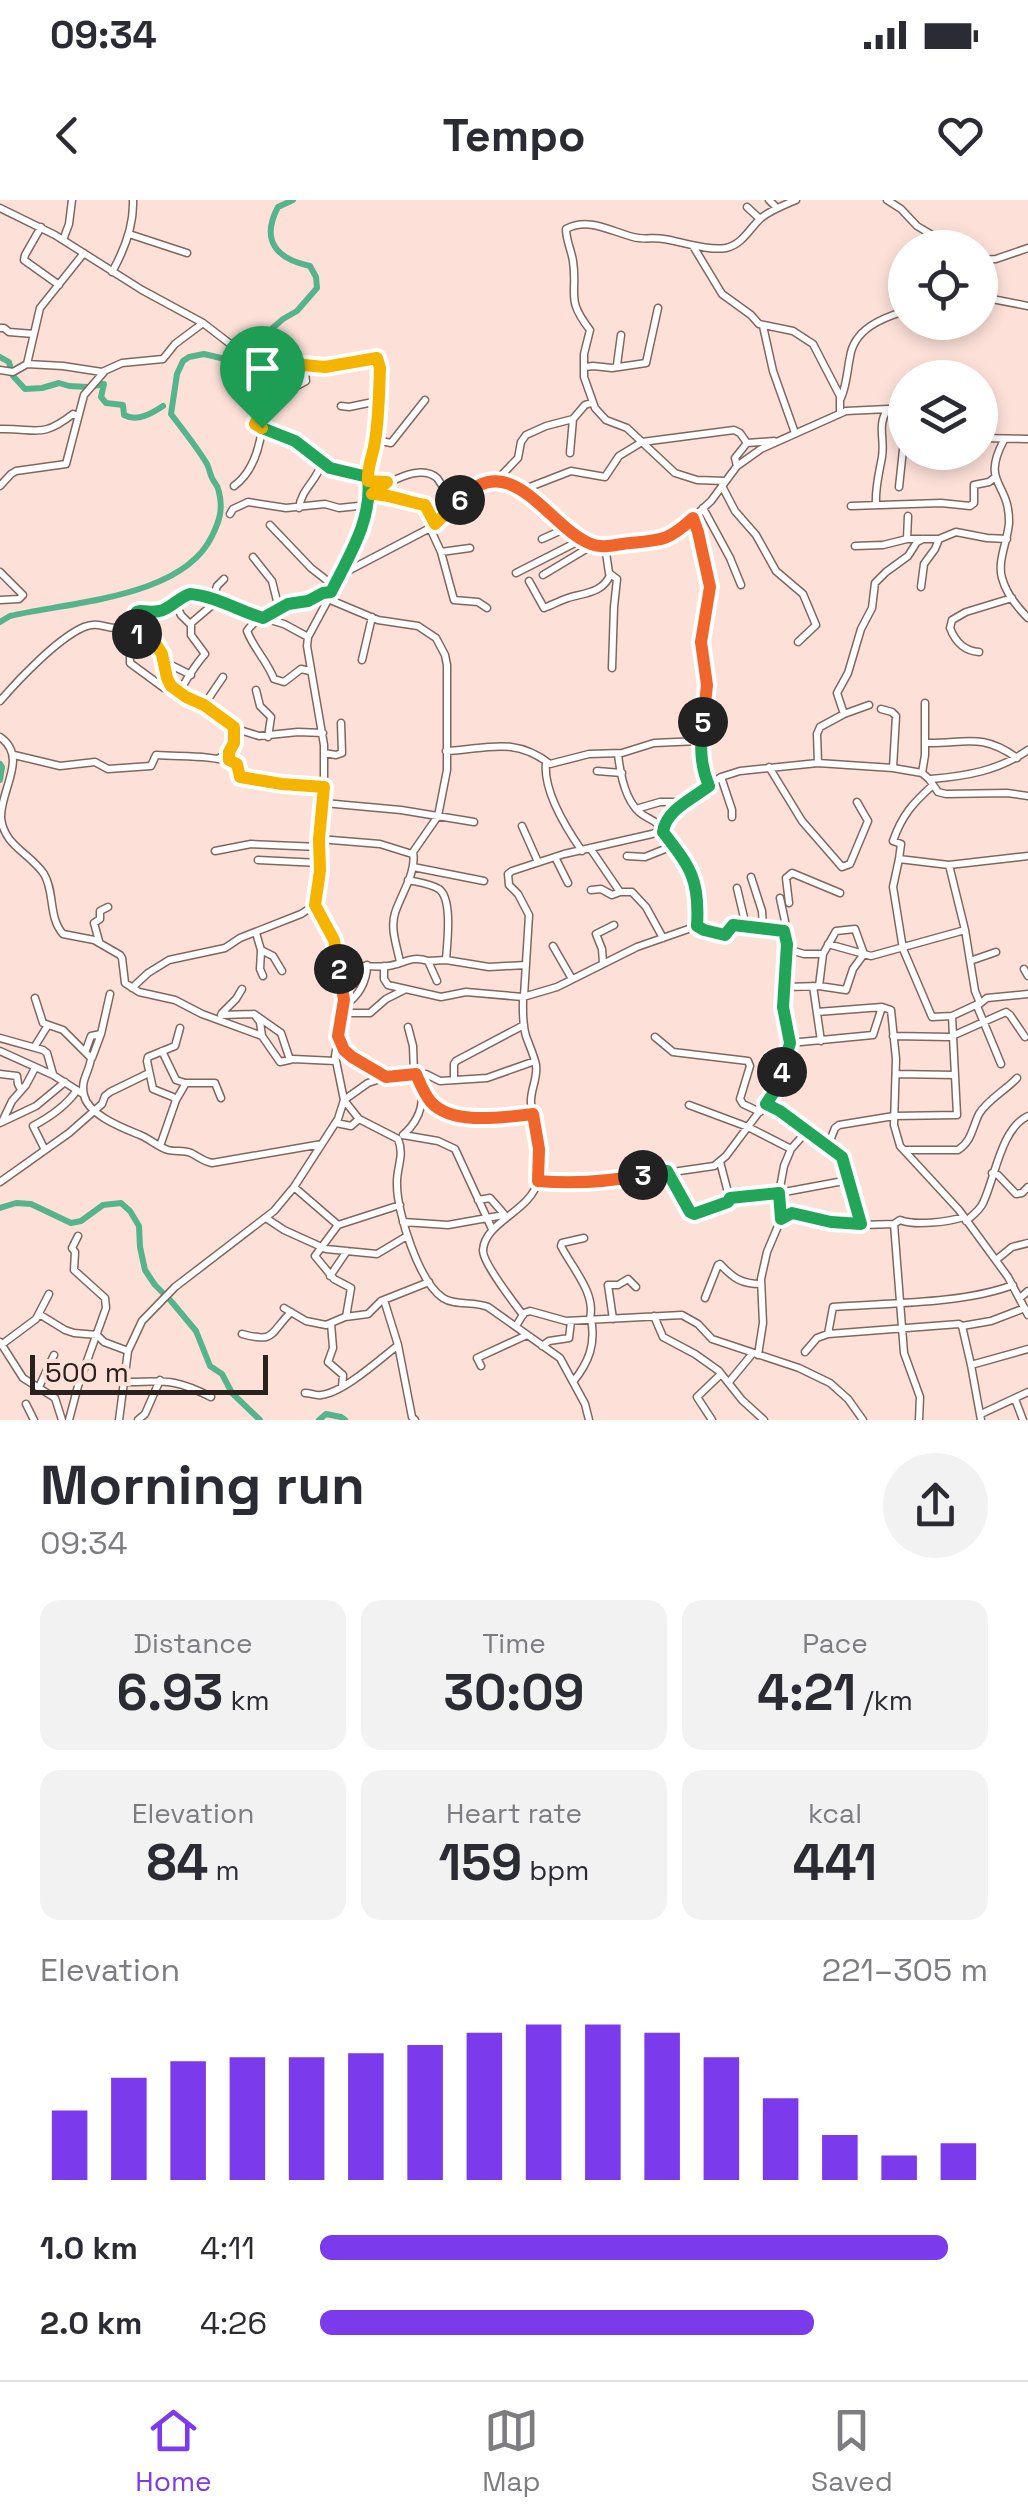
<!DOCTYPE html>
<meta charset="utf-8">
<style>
body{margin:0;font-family:"Space Grotesk",sans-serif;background:#f2f2f3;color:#2b2b33;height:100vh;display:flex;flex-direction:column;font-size:38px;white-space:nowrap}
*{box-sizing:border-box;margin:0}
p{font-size:32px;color:#7c7c81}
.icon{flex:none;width:55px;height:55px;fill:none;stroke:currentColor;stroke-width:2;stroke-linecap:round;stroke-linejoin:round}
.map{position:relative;height:1220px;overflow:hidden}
.sheet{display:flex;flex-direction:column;background:#fff;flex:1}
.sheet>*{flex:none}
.buttons{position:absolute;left:888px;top:30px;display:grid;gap:20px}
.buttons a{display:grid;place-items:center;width:110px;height:110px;border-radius:50%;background:#fff;box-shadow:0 5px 15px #0003;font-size:50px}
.scale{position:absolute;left:30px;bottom:25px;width:238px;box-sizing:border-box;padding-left:10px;border:5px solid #2a211d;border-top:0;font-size:28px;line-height:35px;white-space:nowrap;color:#2a211d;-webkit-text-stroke:8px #fde1d9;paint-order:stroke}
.pin{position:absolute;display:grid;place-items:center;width:85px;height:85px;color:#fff;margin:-102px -42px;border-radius:50% 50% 50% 0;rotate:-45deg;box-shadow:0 0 10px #0007}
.pin .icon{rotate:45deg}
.km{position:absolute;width:50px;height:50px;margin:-25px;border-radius:50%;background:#222;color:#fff;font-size:28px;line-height:50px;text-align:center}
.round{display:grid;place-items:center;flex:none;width:105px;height:105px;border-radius:52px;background:#f2f2f3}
.head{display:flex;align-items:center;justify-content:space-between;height:170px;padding:0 40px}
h1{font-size:55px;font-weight:700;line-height:75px}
.stats{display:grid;grid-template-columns:repeat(3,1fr);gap:15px;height:170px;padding:10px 40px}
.stats div{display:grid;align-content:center;border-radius:20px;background:#f2f2f3;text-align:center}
.stats b{font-size:50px;font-weight:700}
.stats small{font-size:28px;font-weight:400}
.stats p{font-size:28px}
.chart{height:280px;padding:20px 40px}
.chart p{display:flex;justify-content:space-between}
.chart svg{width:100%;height:180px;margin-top:10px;stroke:#7c3aed;stroke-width:6}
ul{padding:0 40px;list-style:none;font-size:32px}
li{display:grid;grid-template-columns:160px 120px 1fr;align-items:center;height:75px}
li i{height:25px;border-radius:12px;background:#7c3aed}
.status{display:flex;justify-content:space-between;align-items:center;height:70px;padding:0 50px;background:#fff;direction:ltr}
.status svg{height:28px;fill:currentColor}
header{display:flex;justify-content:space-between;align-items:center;height:130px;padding:0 40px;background:#fff;font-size:45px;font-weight:700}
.menu{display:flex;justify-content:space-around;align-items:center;height:140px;border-top:2px solid #e1e1e2;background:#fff;font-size:28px;color:#7c7c81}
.menu a{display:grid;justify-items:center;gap:5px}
.menu .active{color:#7c3aed}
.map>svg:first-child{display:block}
</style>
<div class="status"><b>09:34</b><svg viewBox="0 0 49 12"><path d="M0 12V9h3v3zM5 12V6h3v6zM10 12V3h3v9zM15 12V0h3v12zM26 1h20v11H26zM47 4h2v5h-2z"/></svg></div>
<header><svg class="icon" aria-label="back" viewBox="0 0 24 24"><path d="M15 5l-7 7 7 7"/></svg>Tempo<svg class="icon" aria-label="heart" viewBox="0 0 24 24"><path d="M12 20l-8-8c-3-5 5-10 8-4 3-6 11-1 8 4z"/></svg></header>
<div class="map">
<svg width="1028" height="1220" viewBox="0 0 1028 1220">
<rect width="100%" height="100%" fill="#fde1d9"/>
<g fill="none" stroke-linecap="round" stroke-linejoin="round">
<!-- river -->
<path stroke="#55b48b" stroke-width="6" d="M0,157L9,162L11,170
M13,176L25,189L42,188L59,183L69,186L88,187L104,184L101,197L106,203L123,205L124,215C137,222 151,214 163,206
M0,422L10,416C69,402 183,398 212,336C220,320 223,309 219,292C217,283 216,286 212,278C210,274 209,268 207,264C197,247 183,230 171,214L177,174L183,161L189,157L204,154L225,159L243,154L283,119L297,111L317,88L316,77L310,66C277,59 260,41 278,7L293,0
M0,564L2,567L0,580
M0,1008L16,1003L31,1004L71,1023L81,1021L103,1005L121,1003L130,1011L139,1026L140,1047L145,1070L155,1085L171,1101L196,1131L210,1166L222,1174L232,1193L260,1220
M319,1220L326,1214L341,1217L345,1220"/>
<!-- minor casing -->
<g stroke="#7f6760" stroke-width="9">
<path id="minor" d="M769,0L777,8
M887,0L901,9L917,26L954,48
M747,7L760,19
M0,8L55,35L142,90L203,123L229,143L251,167L277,183L287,191L306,181L304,165
M41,27L25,55L24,60L59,85
M129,34L187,53
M63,40L69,24L72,0
M693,46L722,94L751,115L759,124L793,131L813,144L840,196V212
M980,60L996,59L1028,48
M112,72C125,49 134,26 133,0
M980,102L992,99L1028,106
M763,126L773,171L795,233
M0,128H4L9,132L34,134
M27,164L63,166L102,172L122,163L163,159L175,144L203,123
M617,165L621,135
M585,167L593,166L612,168L646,163L658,108
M0,170L13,172L27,164L40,108L84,53
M273,182L262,201L261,212L255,224L295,241L330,268L367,277
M277,183L304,165L325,167L373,157L379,160L381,168L376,240L368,269L370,293L368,305L342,373
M841,198C847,184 847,171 850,157C854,129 882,118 905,111
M341,206L349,207L378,201
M0,229C37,228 41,239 73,214L78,216
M980,238L1028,239
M376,240L391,243L425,200
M1004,240C980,285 1010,281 1009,323C1008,340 997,361 1002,378C1006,393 1018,408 1028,418
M570,253L573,219
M737,266L735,258L747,243
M496,281L518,258L521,242L526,235L546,226L573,219L585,205L591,203
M725,281L697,280L675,273L627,228L606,220L595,208L584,177V154L590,130C565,98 578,95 573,61C571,49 566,40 566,29C589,17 610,31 633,37C644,40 654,37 664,39C682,42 709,51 726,48C743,44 749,29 761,18C771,10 784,5 796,0
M0,286L11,274L16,271L66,264L84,195L104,172
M234,286C252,273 259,250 262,229
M722,286L735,311L756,335L776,371L803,394L816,425L798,442
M899,287L905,231
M522,290L571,271L605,277L619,256L642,242L734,230L740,233L747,243L774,241
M371,293C389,293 407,302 425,305L435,324
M372,294C386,283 420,263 437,278C438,279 446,292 447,293
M876,305C875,287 879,274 882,257C885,239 877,226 887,210
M851,306L941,303L970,306L974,303V285L989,282L994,278
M299,308C301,289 318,280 322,262
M703,308L730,358L741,385
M230,314L233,309L248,302L286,308L325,304L339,308L368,305
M693,318L698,332L709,387L701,442L707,492L700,542
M270,325L311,368L334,386
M430,328L441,352L454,400L478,402L487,408
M542,339L562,330L583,346H594
M907,339L908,316
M605,346L609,373L617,379L614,407L612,468
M855,346L883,345L907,339H939L956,332L987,338L1007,339
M441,352L470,348
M253,357L272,381L279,409
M0,372L23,395L19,399L0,400
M516,373L577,342
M543,375L588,348
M529,381L544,408C552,405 559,401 568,398C584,393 603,393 610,375
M921,387L924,364L935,349L939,339
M213,399L217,386L224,379
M328,399L378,420L418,426L436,438L445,455L447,465V570L438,616L413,652C417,672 401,694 395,713C390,729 397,746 400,762
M175,402L181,415L190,424L217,401
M134,418L137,435L130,454V463L164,488L185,499L204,505L243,531L259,536L298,532L323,533
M137,435L152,438L162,454L169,482L180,493
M979,452C964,451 955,441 950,428L952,420L966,412L1012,398
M362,460L372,417
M165,462L191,475
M310,471L301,469L284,482L274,479C267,461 254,449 247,431C258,414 288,406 307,401C316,399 321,393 331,392
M256,490L260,506L271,517L268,537
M179,494C184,482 197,463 205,454L191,435V424
M0,501C19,479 58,438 84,427C107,417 113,444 140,411H159L181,397L194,393L239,411L284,424L308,437
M204,505L223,477
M881,509L892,512L896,516L893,568
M844,514L837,493L848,473L861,429L872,408L875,383L886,372L908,356L917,342L923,339
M0,537C29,557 0,590 1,618C4,646 30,653 44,674C55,692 48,717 63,734L94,740L120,755L122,758L125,783L139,792L175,800L202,814L262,836L280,862L293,859L335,861
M925,543C965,544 981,532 1017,558
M446,551C487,549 514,536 550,564L589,554L622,553L654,543L699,541L709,586
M324,553L336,555L342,553L341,523
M14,555L60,566L95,562L108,569L151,566L156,555C182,557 211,555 235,563L241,578L324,587
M219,558C234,552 234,542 234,527
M546,563C543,591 566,628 582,651
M818,563L817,534L820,527L844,514L869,505
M769,567L802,621L842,667L850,664L868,621L857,602
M597,571L622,573
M922,573L925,555V503
M721,577L732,610V617
M931,579C966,576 998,571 1028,550
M933,585C913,603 902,615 893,641L901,644L899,659L949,665L1028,656
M324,603L401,610L474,622
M636,609L660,602H684
M522,626L538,662
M319,639L380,644L412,654
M590,648L620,692H632L646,707L663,738
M215,651L251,644L319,647
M627,656L645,657L675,645
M555,657L568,683
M899,659L893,687L903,749L932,817L952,816L980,803L975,791L965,730L949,665
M258,660L320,663
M413,667L484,681
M751,677L762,711L763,728
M408,680C417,682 431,684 439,689C453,699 447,744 446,760
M737,688L746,726
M591,690L601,689L612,695L620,692
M789,703L786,678L792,673L840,693
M697,726L704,730L725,735L734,725L785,731
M256,733L261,750L273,756L282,771
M99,741L94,723L100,719V711L108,707
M553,746L572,779
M787,749L804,754H823L836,731L855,729L864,754L871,756L965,730
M261,751L260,769L263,776
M428,761L446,760L489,767L526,765
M970,761L996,752
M603,763L602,749L596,734L614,725
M338,764C354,765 373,768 388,766C404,764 411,755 428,761L437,781
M384,766V779L388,785L441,797L466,792L523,797
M1024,769L1028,776
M813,786L821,841
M819,786L823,754
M786,787L819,786L846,790L853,769L864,754L828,744
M132,788L148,773L169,760L225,748L240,738L301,714L315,705
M524,796L529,715L518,694L509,685L508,674L512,671L564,654L652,634L663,629C656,621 651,620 643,615C625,603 620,573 618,554
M35,798L43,823L63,830L91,858C90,871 80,880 84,895C88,915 123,928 140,935C150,939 158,947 168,950C175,952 184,950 191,953C199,957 203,961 212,963L322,944
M344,806C358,797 367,782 367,765
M817,812L882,807L891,810L896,859L894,925L900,946L959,1010L1008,1077L1028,1115
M222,813L236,799L242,789
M343,813H370L386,799L404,790
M254,814L281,833L290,860
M221,815L254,814L260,822L262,836
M408,827L413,846L414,874
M893,836L950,837L1006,812L1010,815L1025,837
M655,837L673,852L748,861L750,866L740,899L743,904L760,912
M0,838L43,850L47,853L53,874
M339,838L347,854L385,876
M790,843L873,835L882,807
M35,846L48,825
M86,850L91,836L101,834
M0,851L53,875L83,894
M162,851L176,880L185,883
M92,858L101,834L110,794
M535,861L487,878L440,881L426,874H414L386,877L368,883L344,900L359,919L398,939C405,956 396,968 397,985C397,1013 419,1082 443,1098C455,1106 474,1101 488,1107L560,1158L585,1204L589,1220
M1001,864L977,806L987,798L1028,794
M0,874L17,876L18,884L21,890
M896,874L955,875
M454,879V864L456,861L524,825
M422,887C426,894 430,902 436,907C461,926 504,917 533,914
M176,900L173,897L153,889L147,861L148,857L175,846L180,828
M765,904L780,911L842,957L859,1020L862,1025L894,1024L900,1020C915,1026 947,1022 964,1017
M689,905L748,927L791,949
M2,922L12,901L26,885L35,868
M0,923L36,906L65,882
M336,923L351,926L359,919
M403,935L438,941L455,949L492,1029
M403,935C422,918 427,897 416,874
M160,946L176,900L186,883H215L221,898
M828,946L835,928L839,925L894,916L957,915L952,816
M45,950L33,926C48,918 67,905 77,890
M905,950H958C972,941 972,928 979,914C987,900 1006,890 1017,878
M667,971L690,1012L697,1013L730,1000L720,962
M992,973L998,975L1016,994L1022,993L1028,987
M538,981L574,983L610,981L714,966L726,956L774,892L787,857L789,829L783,807L787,744L785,721L780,698
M0,982L69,933L102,904L105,896L110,892L149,873
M294,987L338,1025L400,1005
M730,998L779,993L849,980
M478,1000L490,998L504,1014
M266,1018L284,1030L326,1049L377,1054L407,1036
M781,1019C797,1007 814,1020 832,1022C841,1024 851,1024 860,1024
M966,1021C973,1015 980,1010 983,1003C995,978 1001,928 1028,916
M403,1022L448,1025L504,1015
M894,1024L904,1153L920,1197L919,1220
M338,1025L315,1056L334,1079L351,1088L346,1117
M584,1038L562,1043L561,1046C572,1068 596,1093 590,1118
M996,1060L1012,1047L1028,1043
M330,1076L347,1051
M705,1098L718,1065L720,1064C733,1078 741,1084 761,1084
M1020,1098L1028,1091
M384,1100L398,1145L412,1217L415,1220
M284,1108L306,1121L326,1125L345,1117L368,1114L381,1101L429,1082
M39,1114L65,1130L74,1133L97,1135L104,1142L128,1151
M523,1115C514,1103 482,1062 483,1050C485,1021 532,1011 538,980C543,953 533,929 531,903C530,890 538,879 536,865C534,855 529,845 526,836C522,823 523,810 523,797L557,787L637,747L697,726C701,679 690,667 663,631L665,620L684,603L721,577L740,571L818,563L893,568L922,573L929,579L938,592L946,594L1007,593L1028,596
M654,1116L663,1137L695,1154L719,1171L742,1200L764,1220
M613,1119L608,1085H618L628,1079L636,1087
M331,1123L333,1148L328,1162L343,1175L342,1187
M516,1126L524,1113L530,1111L566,1121L682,1115L698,1124L712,1139L799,1168L830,1183L848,1199L863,1220
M962,1126L991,1121L1025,1108
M242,1134C276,1143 269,1134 291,1112
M828,1134L833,1107C887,1103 963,1104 1013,1085
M0,1142L23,1178L55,1198L62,1220
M1,1145L36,1119L49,1094
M542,1146L549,1141L569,1138L571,1121
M805,1152L817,1138L828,1134L959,1124L962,1126L971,1165L1028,1149
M758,1155L763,1123L761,1079L767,1052L781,1019L779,993L784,966L791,949L807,931
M971,1165L981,1220
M481,1166L477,1158L527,1135
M123,1182C164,1182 172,1177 211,1197
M573,1182C589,1162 596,1144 591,1119
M729,1182L753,1153
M39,1187L54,1155
M305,1193C311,1193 316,1196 321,1195C343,1193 379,1160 397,1146
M1015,1199L1023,1220
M26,1204L34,1220
M981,1214L1028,1192
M69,1220L78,1186L106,1108L105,1098L74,1070L75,1052L72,1048L78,1036
M119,1220L128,1151L142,1121L175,1087L274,1011L294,987L338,919L344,900L335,856L344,806L343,793L336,746L331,732L315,705L320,671L319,639L324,603V545L307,446L308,437L342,374L430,328L469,290L482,284L495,281L516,286L576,335L595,345L652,342L668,337L682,328L711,301L737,266L761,249L846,211L888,209L905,211
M138,1220L145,1214L160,1180
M712,1220L697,1197L721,1174"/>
</g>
<!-- minor -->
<use href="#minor" stroke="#fff" stroke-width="6"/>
</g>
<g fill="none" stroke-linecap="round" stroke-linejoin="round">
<!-- split-1 casing -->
<g stroke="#fff" stroke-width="20">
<path id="split-1" d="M137,434C131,400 139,415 159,411C169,410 179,397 190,394C215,396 239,411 263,418L288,404L308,401L323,393L331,392C349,356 373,319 368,277L330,268L295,241L262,228"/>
</g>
<!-- split-2 casing -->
<g stroke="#fff" stroke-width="20">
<path id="split-2" d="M137,434L152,438L162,454L167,478L171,486L186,497L204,505L234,527V543L229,552V560L237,564L240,577L282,584L324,587L319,639L320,671L315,705L334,740L339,769"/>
</g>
<!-- split-3 casing -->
<g stroke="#fff" stroke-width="20">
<path id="split-3" d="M339,769L344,800L338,836L344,850L352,857L386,877L416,874C420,883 424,894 431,902C452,926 505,917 533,914L539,949L538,981C574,984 607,982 643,975"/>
</g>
<!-- split-4 casing -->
<g stroke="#fff" stroke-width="20">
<path id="split-4" d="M643,975L667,971L690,1012L694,1014L728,1002L730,998L779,993L781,1019L792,1013L831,1022L861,1024L842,957L780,911L766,904L774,892L782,872"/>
</g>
<!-- split-5 casing -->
<g stroke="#fff" stroke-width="20">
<path id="split-5" d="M703,522C700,545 700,565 709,586C692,599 666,610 663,632C690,667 700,679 697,726L704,730L725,735L733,725L784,731L787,744L783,807L790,843L782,872"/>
</g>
<!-- split-6 casing -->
<g stroke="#fff" stroke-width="20">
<path id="split-6" d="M460,300C511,245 548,327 591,344C603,349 617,344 630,343C662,340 668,341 693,318L698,332L710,387L701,442L707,485L703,522"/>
</g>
<!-- split-7 casing -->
<g stroke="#fff" stroke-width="20">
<path id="split-7" d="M262,228L255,224L261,212L262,202L272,182L283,180L304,165L325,167L377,158L380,168C379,192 379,218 375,241C373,256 367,266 368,281L387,282L372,294C389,294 408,302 425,305L435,324L460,300"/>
</g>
<!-- split-1 -->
<use href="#split-1" stroke="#22a559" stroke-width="12"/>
<!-- split-2 -->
<use href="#split-2" stroke="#f5b400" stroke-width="12"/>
<!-- split-3 -->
<use href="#split-3" stroke="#f0652b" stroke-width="12"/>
<!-- split-4 -->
<use href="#split-4" stroke="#22a559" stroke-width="12"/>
<!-- split-5 -->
<use href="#split-5" stroke="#22a559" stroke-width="12"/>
<!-- split-6 -->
<use href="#split-6" stroke="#f0652b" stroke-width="12"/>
<!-- split-7 -->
<use href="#split-7" stroke="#f5b400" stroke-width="12"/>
</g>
</svg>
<div class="buttons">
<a><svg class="icon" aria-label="locate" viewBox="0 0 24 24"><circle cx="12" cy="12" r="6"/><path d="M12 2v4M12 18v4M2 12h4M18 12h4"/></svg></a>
<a><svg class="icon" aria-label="layers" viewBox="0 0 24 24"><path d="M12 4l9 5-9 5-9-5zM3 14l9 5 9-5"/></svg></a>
</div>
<div class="scale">500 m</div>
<div class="pin" style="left:262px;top:228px;background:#1e9e55"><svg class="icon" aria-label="arrive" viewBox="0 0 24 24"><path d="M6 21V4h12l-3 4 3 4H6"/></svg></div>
<b class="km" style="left:137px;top:434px">1</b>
<b class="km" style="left:339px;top:769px">2</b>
<b class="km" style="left:643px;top:975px">3</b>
<b class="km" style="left:782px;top:872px">4</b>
<b class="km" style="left:703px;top:522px">5</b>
<b class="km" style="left:460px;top:300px">6</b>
</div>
<section class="sheet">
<div class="head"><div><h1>Morning run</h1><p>09:34</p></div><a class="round"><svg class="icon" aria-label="share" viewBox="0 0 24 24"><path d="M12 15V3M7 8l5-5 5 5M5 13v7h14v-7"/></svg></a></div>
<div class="stats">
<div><p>Distance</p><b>6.93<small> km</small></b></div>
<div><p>Time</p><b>30:09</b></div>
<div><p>Pace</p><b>4:21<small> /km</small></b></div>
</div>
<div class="stats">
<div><p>Elevation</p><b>84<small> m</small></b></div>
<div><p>Heart rate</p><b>159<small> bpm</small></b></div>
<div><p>kcal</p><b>441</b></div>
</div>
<div class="chart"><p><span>Elevation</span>221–305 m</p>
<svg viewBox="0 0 160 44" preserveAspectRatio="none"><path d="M5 44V27M15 44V19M25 44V15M35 44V14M45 44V14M55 44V13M65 44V11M75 44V8M85 44V6M95 44V6M105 44V8M115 44V14M125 44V24M135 44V33M145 44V38M155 44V35"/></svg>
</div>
<ul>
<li><b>1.0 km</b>4:11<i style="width:94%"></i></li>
<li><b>2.0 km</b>4:26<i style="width:74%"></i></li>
</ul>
</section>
<nav class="menu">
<a class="active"><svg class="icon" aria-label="home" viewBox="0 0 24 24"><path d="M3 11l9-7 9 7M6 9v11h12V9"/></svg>Home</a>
<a><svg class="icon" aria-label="map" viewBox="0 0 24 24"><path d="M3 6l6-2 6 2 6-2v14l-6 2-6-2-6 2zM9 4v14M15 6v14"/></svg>Map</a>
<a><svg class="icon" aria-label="saved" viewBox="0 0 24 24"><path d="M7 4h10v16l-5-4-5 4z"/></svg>Saved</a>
</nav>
